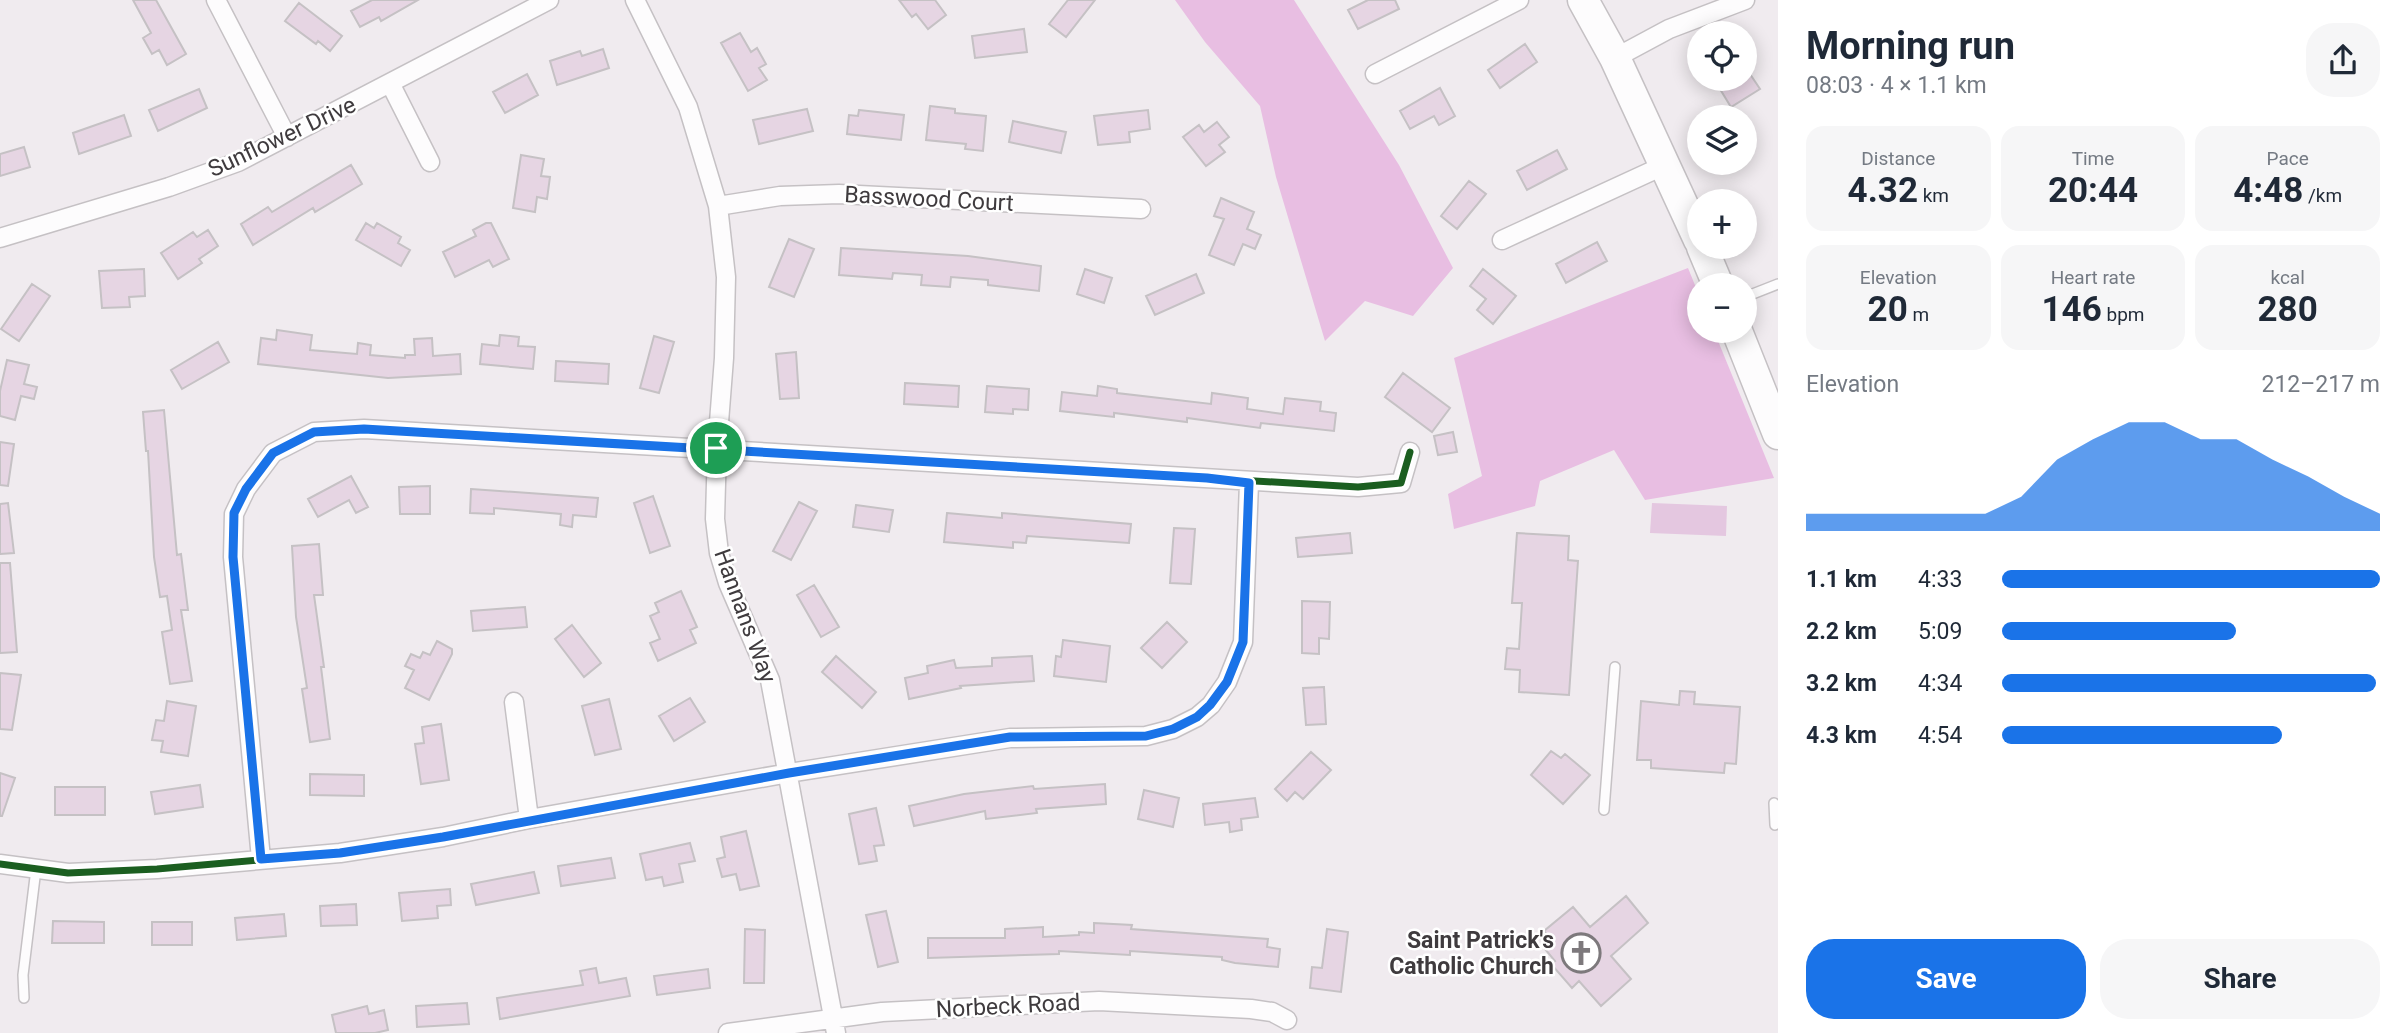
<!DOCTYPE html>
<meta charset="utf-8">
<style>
body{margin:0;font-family:Roboto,sans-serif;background:#f6f6f7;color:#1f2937;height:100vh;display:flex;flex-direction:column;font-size:26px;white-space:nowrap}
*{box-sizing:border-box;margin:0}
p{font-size:23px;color:#747a83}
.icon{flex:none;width:38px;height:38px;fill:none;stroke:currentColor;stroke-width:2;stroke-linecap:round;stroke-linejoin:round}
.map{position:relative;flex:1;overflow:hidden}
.details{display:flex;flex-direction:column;background:#fff;width:630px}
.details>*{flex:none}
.tools{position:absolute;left:1687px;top:21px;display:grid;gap:14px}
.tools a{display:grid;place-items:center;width:70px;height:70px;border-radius:50%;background:#fff;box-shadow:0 4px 18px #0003;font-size:35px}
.pin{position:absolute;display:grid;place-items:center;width:60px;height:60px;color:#fff;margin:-30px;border:4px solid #fff;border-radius:50%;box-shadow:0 2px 7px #0007}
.round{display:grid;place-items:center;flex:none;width:74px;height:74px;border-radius:28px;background:#f6f6f7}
.head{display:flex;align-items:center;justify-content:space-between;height:119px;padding:0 28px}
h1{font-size:38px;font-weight:700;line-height:52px}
.metrics{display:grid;grid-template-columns:repeat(3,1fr);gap:10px;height:119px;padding:7px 28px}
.metrics div{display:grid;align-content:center;border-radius:18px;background:#f6f6f7;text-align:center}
.metrics b{font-size:35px;font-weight:700}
.metrics small{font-size:19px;font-weight:400}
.metrics p{font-size:19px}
.chart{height:196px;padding:14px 28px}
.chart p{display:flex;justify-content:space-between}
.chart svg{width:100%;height:126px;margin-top:7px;fill:#1a73e8;opacity:.7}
.primary-button{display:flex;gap:14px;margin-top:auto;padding:14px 28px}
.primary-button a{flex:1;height:80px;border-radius:28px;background:#1a73e8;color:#fff;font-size:28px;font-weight:700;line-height:80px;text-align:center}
.primary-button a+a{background:#f6f6f7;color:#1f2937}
ul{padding:0 28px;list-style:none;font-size:23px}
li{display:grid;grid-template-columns:112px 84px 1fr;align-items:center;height:52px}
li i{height:18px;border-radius:9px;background:#1a73e8}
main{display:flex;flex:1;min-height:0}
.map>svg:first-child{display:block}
</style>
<main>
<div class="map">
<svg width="1778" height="1033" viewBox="0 0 1778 1033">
<rect width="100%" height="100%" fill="#f0ebef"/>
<!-- green -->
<path fill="#e4c7e0" d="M1652,503L1727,506L1726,536L1650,533Z"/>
<!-- forest -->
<path fill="#e8bee2" d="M1175,0H1294L1399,165L1453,268L1413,316L1365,301L1325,341L1276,177L1260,106L1205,42Z
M1688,268L1699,295V331H1714L1774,478L1645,500L1614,450L1540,481L1535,506L1454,529L1448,494L1482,476L1454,358Z"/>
<!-- building -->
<path fill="#e6d5e3" stroke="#c5c1c4" stroke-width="2" d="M133,0H156L186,54L167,65L159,50L152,54L143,38L151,33Z
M372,0H418L381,21L379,17L360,27L351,11Z
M899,0H935L946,15L928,29L916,14L912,17Z
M1068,0H1095L1066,37L1049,24Z
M1368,0H1395L1399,9L1358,29L1348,10Z
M299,3L342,36L330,51L318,41L316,44L285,21Z
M1024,29L1027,52L975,58L972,36Z
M740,33L751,52L757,48L766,64L759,68L767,80L748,91L721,43Z
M1525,44L1537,62L1500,88L1488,70Z
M603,49L609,68L557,85L550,61L580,51L582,56Z
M1748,71L1760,89L1731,107L1720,89L1736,79H1745V73Z
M527,74L538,95L505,113L493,92Z
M1440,88L1455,116L1439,125L1434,116L1410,129L1400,111Z
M199,89L207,108L158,131L149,110Z
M930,106L955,109V113L986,116L983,151L965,149L966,144L926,140Z
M807,109L813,131L759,144L753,120Z
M859,110L904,115L901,140L847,134L849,115L858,116Z
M1148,110L1150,129L1129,132L1130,142L1098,145L1094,116Z
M124,115L131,136L79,154L73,133Z
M1013,121L1066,132L1061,153L1009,142Z
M1217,122L1229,137L1219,145L1225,152L1206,166L1183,137L1199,125L1204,132Z
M24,147L30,167L0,176V154Z
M1557,150L1567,169L1527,190L1517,171Z
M521,155L544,159L541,176L550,177L547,199L537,197L535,212L513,208Z
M351,165L362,184L315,212L313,208L253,245L241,224L268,207L272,212Z
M1469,181L1486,194L1457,229L1441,216Z
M1221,198L1254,212L1247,229L1261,235L1255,249L1243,244L1234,265L1209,255L1224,219L1214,216Z
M366,223L374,228L377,223L401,237L398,243L410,250L401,266L356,240Z
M486,223H491L509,259L493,267L489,260L455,277L443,252L476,236L473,230Z
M208,230L218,246L199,259L202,263L178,279L161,253L193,232L197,237Z
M789,239L814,249L794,297L769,287Z
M1597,242L1607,261L1566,283L1556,264Z
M841,248L968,256L1041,266L1039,291L988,285V280L951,277L950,287L921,285L922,275L893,273L892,279L839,275Z
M144,269L145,296L129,297L130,307L102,308L99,271Z
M1085,269L1112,278L1104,303L1077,294Z
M1483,269L1516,296L1493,324L1477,310L1486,299L1470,286Z
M1196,274L1204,293L1155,315L1146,296Z
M32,284L50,296L19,341L1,329Z
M277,330L312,335L310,350L357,354L358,343L371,345L370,355L405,358V355H415L414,339L432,338L433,356L460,354L461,374L388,378L258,364L261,338L276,340Z
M500,335L519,337L518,346L535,347L533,369L480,364L482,344L499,346Z
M654,336L674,342L659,393L640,388Z
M218,342L229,362L182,389L171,370Z
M796,352L799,398L780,399L776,354Z
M7,360L29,365L24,384L37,387L34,399L21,396L15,420L0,416V391Z
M556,361L609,364L608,384L555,381Z
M1403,373L1450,408L1432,432L1385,397Z
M905,383L959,386L958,407L904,404Z
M987,386L1029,389L1028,410L1013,409V414L985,412Z
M1098,386L1117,389V393L1211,404L1212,393L1248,398L1247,409L1283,414L1285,398L1321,402L1320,411L1336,413L1334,431L1261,423L1260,428L1187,418V422L1114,413V417L1060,411L1062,392L1097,396Z
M164,410L177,555L181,554L188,610H181L192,681L170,684L162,632L172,630L167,596L160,597L154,557L148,451H146L143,412Z
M1453,432L1457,452L1438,455L1434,436Z
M0,442L14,444L8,486L0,485Z
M351,476L368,507L356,513L349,500L318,517L308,499Z
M430,486V514H400L399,487Z
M471,489L598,498L596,517L573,515L572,527L560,525L561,514L494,508V514L470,513Z
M653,496L670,546L650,553L634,503Z
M799,502L817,511L791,560L773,551Z
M8,503L14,553L0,554V504Z
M856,505L893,510L889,532L853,527Z
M947,513L1002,518V513L1131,524L1129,543L1027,536L1026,543L1013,542V548L944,542Z
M1174,528L1195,529L1191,584L1170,583Z
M1350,533L1352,553L1298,557L1296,538Z
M1517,533L1569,536L1568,560L1578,561L1569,695L1519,692L1520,670L1505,669L1507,648L1519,649L1522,603H1512Z
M319,544L323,595H314L324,667H321L330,739L310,742L302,689L307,688L296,617L292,546Z
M0,563H10L17,652L0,653Z
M814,585L839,627L821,637L797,595Z
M681,591L697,627L690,630L696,643L658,661L650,643L660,639L650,616L659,612L655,603Z
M1302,601L1330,602L1329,639L1319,638V654L1302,653Z
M525,607L527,627L473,631L471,611Z
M1167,622L1187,642L1162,668L1141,648Z
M572,625L601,663L584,677L555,639Z
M1063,640L1110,646L1106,682L1054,676L1056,656L1061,657Z
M437,641L452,649V654L429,700L405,688L414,670L405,666L411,654L420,658L423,652L430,655Z
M836,656L876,692L862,708L822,672Z
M1032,656L1034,681L960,686L961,688L909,699L905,678L928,673L927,666L954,660L956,668L992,666V658Z
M0,673L21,675L12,730L0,729Z
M1324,687L1326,724L1306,725L1303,688Z
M1680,691L1695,692L1694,704L1740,707L1736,764L1725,763L1724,773L1651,768V760H1637L1641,701L1679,705Z
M690,698L705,722L674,741L659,716Z
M609,699L621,749L595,755L582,706Z
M167,701L196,706L188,756L161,752L163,741L152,740L156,720L164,721Z
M441,724L449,780L421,784L415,744L424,743L422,727Z
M1551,751L1561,758L1565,754L1590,775L1563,804L1531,775Z
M1311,752L1331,770L1303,799L1295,792L1287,801L1275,789Z
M0,773L15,778L2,816H0Z
M310,774L364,775V796L310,795Z
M1105,784L1106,804L1036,809L1037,813L986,819L985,811L914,826L909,806L964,794L1033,786L1034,789Z
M200,785L203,807L155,814L151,792Z
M55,787H105V815H55Z
M1144,790L1179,798L1173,827L1138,819Z
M1255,798L1258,817L1241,819L1242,830L1230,832L1229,822L1205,825L1203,804Z
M876,808L884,845L874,846L877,861L859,864L849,814Z
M746,831L759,886L740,890L736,874L722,877L717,859L725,857L721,837Z
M690,843L695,861L679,864L683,882L664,886L662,877L646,880L640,854Z
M611,858L615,878L561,886L558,866Z
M534,872L539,893L476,905L471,884Z
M450,889L451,905L437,906L438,918L402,921L399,893Z
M1626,896L1648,923L1611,956L1631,979L1601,1006L1579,981L1572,988L1551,964L1555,961L1545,949L1553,942L1544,931L1573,907L1590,927Z
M356,904L357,925L321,926L320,906Z
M886,911L898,962L878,967L866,915Z
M284,914L286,936L237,940L235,918Z
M53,921L104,922V943H52Z
M152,922H192V945H152Z
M1094,923L1132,925L1131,929L1268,939L1267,947L1280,949L1278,967L1235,963L1222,960V957L1130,951V955L1059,951V954L928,958V938H1005V929L1043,927V937L1079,935V932L1094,933Z
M745,929L765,930L764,983H744Z
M1327,929L1348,932L1341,992L1310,988L1312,967L1322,968Z
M596,968L599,983L626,978L630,996L500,1019L497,998L583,985L580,971Z
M708,969L710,988L657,995L654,976Z
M467,1003L469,1024L417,1027L416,1006Z
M367,1006L369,1014L384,1010L388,1030L375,1033H336L332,1015Z"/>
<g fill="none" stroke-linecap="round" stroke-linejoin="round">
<!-- service casing -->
<g stroke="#c5c1c4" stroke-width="12">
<path id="service" d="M1745,297L1778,284
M1774,803L1775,825
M1604,810L1615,667
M24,998L23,975L36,869"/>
</g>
<!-- minor casing -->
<g stroke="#c5c1c4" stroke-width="21">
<path id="minor" d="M216,0L287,137
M635,0L688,107L718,206L726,277L724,358L717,448L715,519L719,553L728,583L770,680L836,1033
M1615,58L1669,29L1745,0
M1375,74L1519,0
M391,85L430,162
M718,206L780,196L839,194L1141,209
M0,238L169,187L238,162L549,0
M1502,240L1665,165
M514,702L529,819
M261,859L233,557L234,514L246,489L273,453L314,432L364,429L1358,487L1401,483L1410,452
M0,864L68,873L157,869L340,853L443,837L529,819L789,773L1010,738L1146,736L1173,729L1197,717L1211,705L1227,682L1243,642L1249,483
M728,1033L882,1012L1099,1001L1251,1009L1272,1012L1287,1020"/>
</g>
<!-- primary casing -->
<g stroke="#c5c1c4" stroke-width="33">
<path id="primary" d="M1583,0L1615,58L1699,240
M1702,247L1718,285
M1737,331L1778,434"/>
</g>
<!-- service -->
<use href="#service" stroke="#fdfcfd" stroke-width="9"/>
<!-- minor -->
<use href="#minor" stroke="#fdfcfd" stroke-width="18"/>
<!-- primary -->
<use href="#primary" stroke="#fdfcfd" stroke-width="30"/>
<!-- cycleway casing -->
<g stroke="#fff" stroke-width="11">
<path id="cycleway" d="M261,859L233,557L234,514L246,489L273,453L314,432L364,429L1358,487L1401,483L1410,452
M0,864L68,873L157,869L340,853L443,837L529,819L789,773L1010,738L1146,736L1173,729L1197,717L1211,705L1227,682L1243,642L1249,483"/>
</g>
<!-- cycleway -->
<use href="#cycleway" stroke="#1b5e20" stroke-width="7"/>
</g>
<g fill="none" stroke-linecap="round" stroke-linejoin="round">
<!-- route casing -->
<g stroke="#fff" stroke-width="14">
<path id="route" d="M364,429L1207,478L1249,483L1243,642L1227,682L1210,705L1197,717L1173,729L1146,736L1010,737L789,773L443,837L340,853L261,859L233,557L234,513L246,489L273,453L314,432Z"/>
</g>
<!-- route -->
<use href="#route" stroke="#1a73e8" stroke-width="9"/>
</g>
<!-- icons -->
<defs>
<g id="church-ring" transform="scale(2.0125)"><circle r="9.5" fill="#fff" stroke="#7d797c" stroke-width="1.5"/><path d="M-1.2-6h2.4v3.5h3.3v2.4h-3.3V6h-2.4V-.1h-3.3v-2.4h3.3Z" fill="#7d797c"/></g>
</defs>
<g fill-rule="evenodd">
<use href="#church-ring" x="1581" y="953"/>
</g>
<g text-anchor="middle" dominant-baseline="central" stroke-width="5" stroke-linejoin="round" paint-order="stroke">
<!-- street labels -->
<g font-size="23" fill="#3f3b3e" stroke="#fff">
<text transform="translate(282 137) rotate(-25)">Sunflower Drive</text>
<text transform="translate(929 199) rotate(3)">Basswood Court</text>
<text transform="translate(745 616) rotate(70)">Hannans Way</text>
<text transform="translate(1008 1006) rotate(-3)">Norbeck Road</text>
</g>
<!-- poi labels -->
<g font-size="23" font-weight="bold" fill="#3f3b3e" stroke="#fff" text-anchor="end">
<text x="1554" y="940">Saint Patrick's<tspan x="1554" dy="26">Catholic Church</tspan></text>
</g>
</g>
</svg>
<div class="tools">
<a><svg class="icon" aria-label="locate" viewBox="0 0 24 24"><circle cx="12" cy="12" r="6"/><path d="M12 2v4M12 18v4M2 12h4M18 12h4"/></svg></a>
<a><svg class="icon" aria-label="layers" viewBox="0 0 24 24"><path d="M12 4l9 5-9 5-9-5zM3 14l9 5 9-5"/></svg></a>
<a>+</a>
<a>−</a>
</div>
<div class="pin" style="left:716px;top:448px;background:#1e9e55"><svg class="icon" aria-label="arrive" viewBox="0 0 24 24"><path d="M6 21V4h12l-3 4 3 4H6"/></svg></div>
</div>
<section class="details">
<div class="head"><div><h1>Morning run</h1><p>08:03 · 4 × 1.1 km</p></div><a class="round"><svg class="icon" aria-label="share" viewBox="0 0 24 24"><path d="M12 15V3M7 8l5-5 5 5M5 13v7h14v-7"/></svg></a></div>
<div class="metrics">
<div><p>Distance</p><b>4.32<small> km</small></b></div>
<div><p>Time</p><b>20:44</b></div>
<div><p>Pace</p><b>4:48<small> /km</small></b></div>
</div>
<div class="metrics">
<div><p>Elevation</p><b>20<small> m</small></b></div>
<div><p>Heart rate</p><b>146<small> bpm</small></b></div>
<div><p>kcal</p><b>280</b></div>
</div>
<div class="chart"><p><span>Elevation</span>212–217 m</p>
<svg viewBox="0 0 160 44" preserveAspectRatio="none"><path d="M0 44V38L10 38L20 38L30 38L40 38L50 38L60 32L70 19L80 12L90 6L100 6L110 12L120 12L130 19L140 25L150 32L160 38V44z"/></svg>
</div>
<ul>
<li><b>1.1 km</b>4:33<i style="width:100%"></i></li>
<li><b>2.2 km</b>5:09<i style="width:62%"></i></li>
<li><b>3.2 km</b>4:34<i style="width:99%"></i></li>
<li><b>4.3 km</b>4:54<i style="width:74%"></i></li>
</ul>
<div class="primary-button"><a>Save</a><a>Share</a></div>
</section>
</main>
